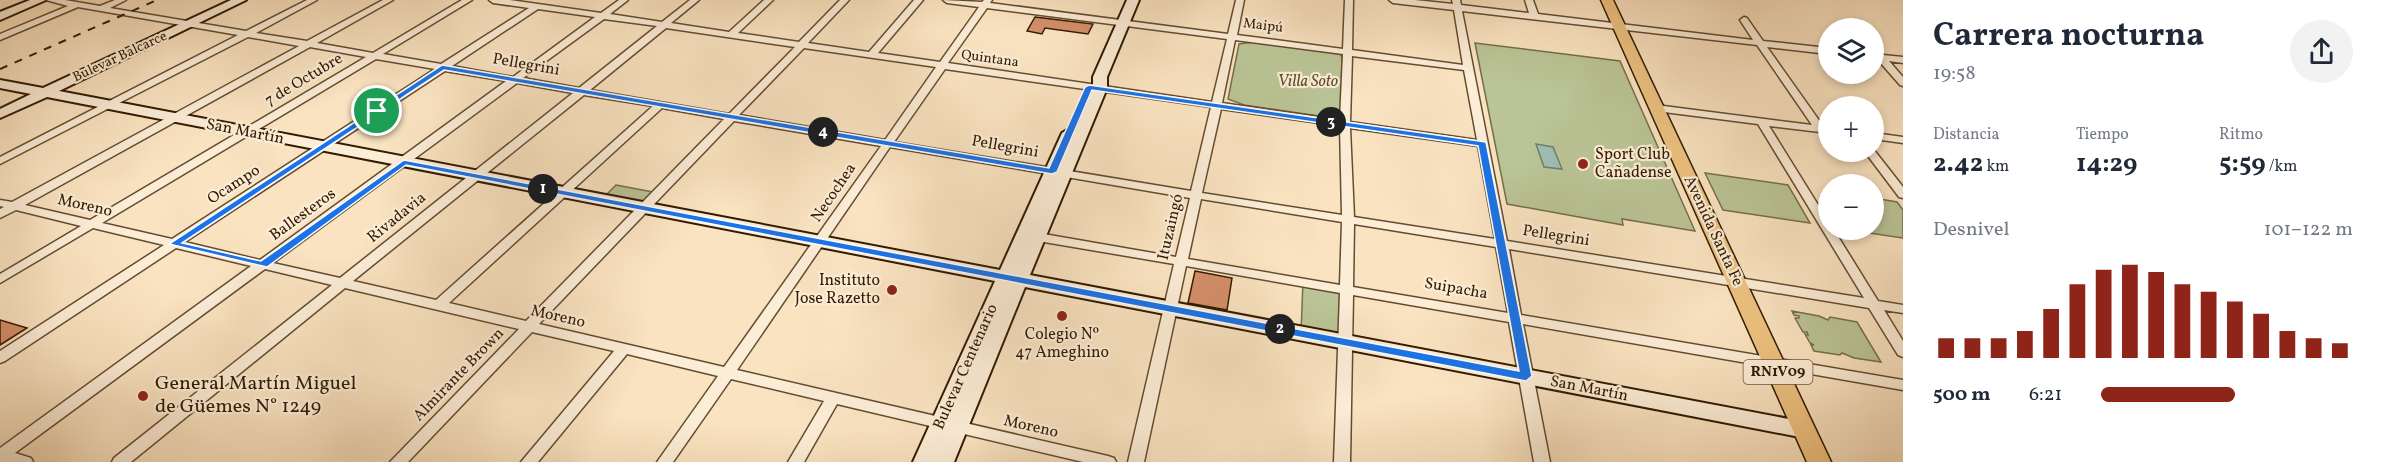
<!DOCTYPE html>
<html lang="es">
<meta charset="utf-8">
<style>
body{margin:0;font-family:Vollkorn,serif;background:#f2f2f3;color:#1f2937;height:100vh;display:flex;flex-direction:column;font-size:22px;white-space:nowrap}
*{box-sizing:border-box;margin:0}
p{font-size:20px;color:#747a83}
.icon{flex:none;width:33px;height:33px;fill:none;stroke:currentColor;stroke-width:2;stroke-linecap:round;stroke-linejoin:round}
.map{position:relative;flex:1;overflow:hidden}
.drawer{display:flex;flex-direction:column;background:#fff;width:480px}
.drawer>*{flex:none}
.buttons{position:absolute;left:1818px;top:18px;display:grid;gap:12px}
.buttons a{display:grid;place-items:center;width:66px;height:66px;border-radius:50%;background:#fff;box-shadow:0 3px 9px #0003;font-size:30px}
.pin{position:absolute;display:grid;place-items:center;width:51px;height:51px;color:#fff;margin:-26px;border:3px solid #fff;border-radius:50%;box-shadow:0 2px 6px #0007}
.km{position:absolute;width:30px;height:30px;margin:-15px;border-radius:50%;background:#222;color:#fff;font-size:16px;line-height:30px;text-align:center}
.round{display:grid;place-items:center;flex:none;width:63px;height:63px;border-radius:32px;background:#f2f2f3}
.head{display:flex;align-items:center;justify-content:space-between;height:102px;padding:0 30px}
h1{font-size:33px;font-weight:700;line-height:45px}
.figures{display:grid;grid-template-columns:repeat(3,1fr);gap:9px;height:102px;padding:6px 30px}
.figures div{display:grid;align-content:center}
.figures b{font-size:26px;font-weight:700}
.figures small{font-size:16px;font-weight:400}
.figures p{font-size:16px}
.chart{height:168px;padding:12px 30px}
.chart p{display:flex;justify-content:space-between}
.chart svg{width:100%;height:108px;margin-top:6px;stroke:#8f2418;stroke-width:6}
ul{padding:0 30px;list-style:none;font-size:20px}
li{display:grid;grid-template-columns:96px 72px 1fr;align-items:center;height:45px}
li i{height:15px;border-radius:8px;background:#8f2418}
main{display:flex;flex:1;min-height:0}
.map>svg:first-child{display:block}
</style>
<main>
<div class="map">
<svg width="1903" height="462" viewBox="0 0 1903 462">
<rect width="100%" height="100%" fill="#fae3c1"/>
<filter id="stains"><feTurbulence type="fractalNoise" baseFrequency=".00333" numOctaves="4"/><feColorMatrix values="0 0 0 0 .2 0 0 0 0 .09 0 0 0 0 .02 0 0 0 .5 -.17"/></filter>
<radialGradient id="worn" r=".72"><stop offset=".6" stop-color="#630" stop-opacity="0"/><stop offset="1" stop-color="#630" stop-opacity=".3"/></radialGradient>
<!-- green -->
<path fill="#bac496" stroke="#766f4b" stroke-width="1.5" d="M1254,42L1340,54L1342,57L1341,116L1332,118L1244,105L1228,99L1239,44Z
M1475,43L1620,61L1695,231L1622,219L1623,225L1507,204Z
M1705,173L1788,185L1810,223L1723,210Z
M616,185L658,193L642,209L600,201Z
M1874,198L1897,202L1903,210V238L1849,230H1874Z
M1303,281L1346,288L1345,342L1301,333Z
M1792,311L1819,316L1828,320L1830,317L1857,322L1881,362L1854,358L1842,353L1840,355L1814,351L1811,345H1814L1810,343L1805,334L1808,335L1807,332H1803L1795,318H1799V316L1794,315Z"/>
<!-- water -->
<path fill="#9ebeb6" stroke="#737c6d" stroke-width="1.5" d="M1536,144L1553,147L1562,169L1544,167Z"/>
<!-- building -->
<path fill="#d38e6a" stroke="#321a00" stroke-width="1.5" d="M1035,17L1093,24L1088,34L1045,28L1042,34L1027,31Z
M1195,271L1232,278L1227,310L1188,303Z
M0,320L27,328L0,345Z"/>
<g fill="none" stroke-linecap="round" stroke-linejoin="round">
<!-- street casing -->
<g stroke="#644c30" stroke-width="3">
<path id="street" d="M46,0H65L100,6L115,0H126L110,8L246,31L307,0H317L256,33L307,41L383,0H393L317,43L373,53L462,0H472L383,54L441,64L529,8L493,3L489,0H510L601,13L619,0H628L610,14L662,22L690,0H699L671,23L729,32L764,0H773L738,33L799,42L840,0H849L808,43L869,52L914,0H923L878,53L940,62L979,7L947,3L943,0L982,2L984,0H992L990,3L1228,34L1236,0H1244L1237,35L1343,49L1345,0H1353L1352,50L1463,65L1454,10L1393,3L1389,0H1415L1453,4L1452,0H1460L1461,5L1529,13L1525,0H1533L1538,14L1753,40L1740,20L1744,17L1747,18L1763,41L1828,48V54L1767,47L1823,126L1828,127V133L1769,126L1828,221V230H1834L1878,301L1903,305V313L1884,310L1903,341V357L1898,355L1869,308L1509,249L1521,315L1903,380V390L1523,324L1550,462H1534L1509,322L1353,295L1350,462H1334L1340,293L1186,266L1144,462H1128L1174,264L1038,241L1032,237L1038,233L1176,257L1190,198L890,147L737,370L1108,456L1114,458L1116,462H1083L837,404L804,462H788L824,401L731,379L673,462H657L718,376L627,354L538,462H521L614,351L532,332L408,462H390L519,329L345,288L131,462H112L114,458L332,285L265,269L15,453L31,458L33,462H0V448L251,266L176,248L5,361L0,363V351L164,245L93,228L0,283V274L81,226L16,210L0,218V209L4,207L0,206V200L12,202L299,46L248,37L0,164V157L238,35L78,7L0,40V34L68,6ZM987,8L1227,39L1212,102L948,63ZM538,9L595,17L513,77L452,66ZM1462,11L1757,45L1812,125L1656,105L1651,108L1656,111L1758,124L1864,298L1507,241ZM604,19L657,26L579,88L523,78ZM666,28L795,47L729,114L590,90ZM1235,40L1343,54L1340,120L1222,103ZM310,47L366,57L90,220L25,205ZM804,48L936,67L885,140L739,115ZM1352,56L1464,70L1477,140L1350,122ZM376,59L435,69L172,239L102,223ZM945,69L1211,107L1191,191L894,142ZM445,71L506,81L260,260L185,242ZM517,83L573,93L340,278L273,263ZM584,95L653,106L436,300L353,281ZM662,108L724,119L526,321L449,303ZM1221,109L1340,126L1342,215L1202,193ZM734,121L881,146L724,367L539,324ZM1350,128L1478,146L1495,239L1354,217ZM1201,199L1342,222L1340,285L1188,259ZM1354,224L1496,247L1508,313L1353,287Z
M1874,47L1883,55L1903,57V63L1889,61L1903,77V86L1900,85L1878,60L1874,59Z
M1874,133L1903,137V143L1874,139Z
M1874,150L1903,187V198L1899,197L1865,152H1874Z"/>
</g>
<!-- secondary casing -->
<g stroke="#321a00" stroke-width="4">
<path id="secondary" d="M30,0H46L0,20V12Z
M231,0H246L59,91L1000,270L1062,133L1069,129L1075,131L1093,88V77L1127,0H1139L1107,77V88L1030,275L1805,422L1812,425L1815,430L1812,435L1805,438L1025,287L954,462H913L995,281L47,97L0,118V109L31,94L0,88V80L43,88Z"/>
</g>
<!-- primary casing -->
<g stroke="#321a00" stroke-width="3">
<path id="primary" d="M1601,0H1613L1831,462H1807Z"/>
</g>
<!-- street -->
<use href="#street" fill="#fcedd7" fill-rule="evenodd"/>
<!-- secondary -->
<use href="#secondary" fill="#fcedd7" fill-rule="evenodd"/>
<!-- primary -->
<use href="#primary" fill="#edc280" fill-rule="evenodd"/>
<!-- rail -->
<path stroke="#321a00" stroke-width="2" stroke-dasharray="8 8" stroke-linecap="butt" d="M0,69L157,0"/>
</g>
<!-- route -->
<path fill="#1a73e8" stroke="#fff" stroke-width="1.5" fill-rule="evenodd" d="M442,65L1049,168L1085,87L1089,85L1486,142L1532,376L1526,381L406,165L267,267L169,244ZM444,70L1052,174L1057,172L1092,90L1478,146L1519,371L404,160L261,261L182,243Z"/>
<!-- markers -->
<g fill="#8f2418" stroke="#fcedd7" stroke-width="2">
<circle cx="1583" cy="164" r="6"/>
<circle cx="892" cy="290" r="6"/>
<circle cx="1062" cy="316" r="6"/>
<circle cx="143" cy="396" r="6"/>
</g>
<g text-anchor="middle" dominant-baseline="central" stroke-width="4.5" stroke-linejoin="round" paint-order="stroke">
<!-- far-street labels -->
<g font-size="14" fill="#321a00" stroke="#fcedd7">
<text transform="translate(1263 26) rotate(7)">Maipú</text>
<text transform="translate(120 57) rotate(-25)">Bulevar Balcarce</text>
<text transform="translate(990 59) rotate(8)">Quintana</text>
</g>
<!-- shield labels -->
<rect fill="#fcedd7" stroke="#6f5940" stroke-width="1.5" x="1743.5" y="360" width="69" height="24" rx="4.5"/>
<g font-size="15" font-weight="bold" fill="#321a00">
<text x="1778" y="372">RN1V09</text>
</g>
<!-- street labels -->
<g font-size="16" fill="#321a00" stroke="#fcedd7">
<text transform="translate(526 65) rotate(10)">Pellegrini</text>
<text transform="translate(304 80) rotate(-31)">7 de Octubre</text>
<text transform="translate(245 132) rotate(11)">San Martín</text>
<text transform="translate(1005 147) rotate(10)">Pellegrini</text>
<text transform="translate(234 185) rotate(-33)">Ocampo</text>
<text transform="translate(834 193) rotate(-56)">Necochea</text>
<text transform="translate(85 206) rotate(13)">Moreno</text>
<text transform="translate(303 215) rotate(-36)">Ballesteros</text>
<text transform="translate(397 218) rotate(-39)">Rivadavia</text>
<text transform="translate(1171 227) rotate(-77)">Ituzaingó</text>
<text transform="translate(1713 231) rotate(65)">Avenida Santa Fe</text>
<text transform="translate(1556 236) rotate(9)">Pellegrini</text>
<text transform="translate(1456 289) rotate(10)">Suipacha</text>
<text transform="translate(558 317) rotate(13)">Moreno</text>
<text transform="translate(966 367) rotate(-66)">Bulevar Centenario</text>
<text transform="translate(459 375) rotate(-46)">Almirante Brown</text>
<text transform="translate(1589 389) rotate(11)">San Martín</text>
<text transform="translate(1031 427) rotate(13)">Moreno</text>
</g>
<!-- park labels -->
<g font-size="16" font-style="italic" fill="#5b4d2d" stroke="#fcedd7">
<text x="1308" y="82">Villa Soto</text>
</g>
<!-- poi labels -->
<g font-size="16" fill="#321a00" stroke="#fcedd7" text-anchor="start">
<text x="1595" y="155">Sport Club<tspan x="1595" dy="18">Cañadense</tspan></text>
<text x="880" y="281" text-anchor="end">Instituto<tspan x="880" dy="18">Jose Razetto</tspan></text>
<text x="1062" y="335" text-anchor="middle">Colegio Nº<tspan x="1062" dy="18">47 Ameghino</tspan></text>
</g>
<!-- near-poi labels -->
<g font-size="20" fill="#321a00" stroke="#fcedd7" text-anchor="start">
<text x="155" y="384">General Martín Miguel<tspan x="155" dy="23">de Güemes N° 1249</tspan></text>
</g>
</g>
<rect width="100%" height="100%" filter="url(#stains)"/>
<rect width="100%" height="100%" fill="url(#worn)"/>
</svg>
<div class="buttons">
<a><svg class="icon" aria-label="layers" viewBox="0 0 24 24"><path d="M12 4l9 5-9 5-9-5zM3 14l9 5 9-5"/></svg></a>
<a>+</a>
<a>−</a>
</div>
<div class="pin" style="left:377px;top:111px;background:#1e9e55"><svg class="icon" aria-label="arrive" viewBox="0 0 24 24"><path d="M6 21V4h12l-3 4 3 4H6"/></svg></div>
<b class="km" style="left:543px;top:189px">1</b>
<b class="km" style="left:1280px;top:329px">2</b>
<b class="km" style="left:1331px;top:122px">3</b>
<b class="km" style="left:823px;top:132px">4</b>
</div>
<section class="drawer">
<div class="head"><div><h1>Carrera nocturna</h1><p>19:58</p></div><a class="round"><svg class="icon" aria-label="share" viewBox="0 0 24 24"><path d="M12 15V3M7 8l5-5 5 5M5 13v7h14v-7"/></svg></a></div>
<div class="figures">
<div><p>Distancia</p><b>2.42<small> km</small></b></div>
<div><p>Tiempo</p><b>14:29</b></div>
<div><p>Ritmo</p><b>5:59<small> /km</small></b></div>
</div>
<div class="chart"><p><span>Desnivel</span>101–122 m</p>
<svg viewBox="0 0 160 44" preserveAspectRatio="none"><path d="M5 44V36M15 44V36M25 44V36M35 44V33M45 44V24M55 44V14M65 44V8M75 44V6M85 44V9M95 44V14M105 44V17M115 44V21M125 44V26M135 44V33M145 44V36M155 44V38"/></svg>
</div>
<ul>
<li><b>500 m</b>6:21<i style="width:53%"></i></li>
</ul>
</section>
</main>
